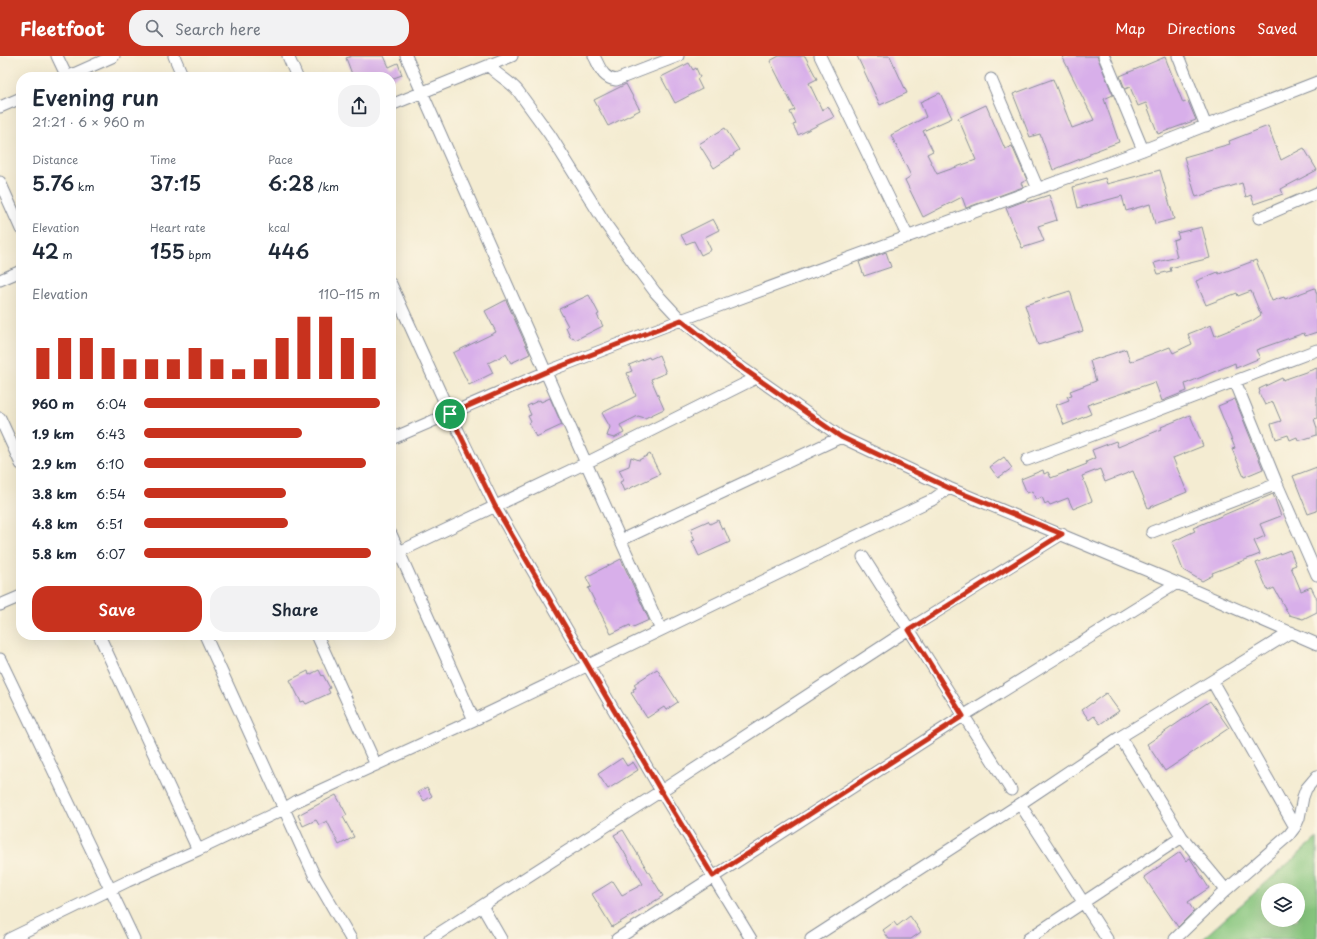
<!DOCTYPE html>
<meta charset="utf-8">
<style>
body{margin:0;font-family:"Playpen Sans",sans-serif;background:#f2f2f3;color:#1f2937;height:100vh;display:flex;flex-direction:column;font-size:15px;white-space:nowrap}
*{box-sizing:border-box;margin:0}
p{font-size:13px;color:#747a83}
.icon{flex:none;width:22px;height:22px;fill:none;stroke:currentColor;stroke-width:2;stroke-linecap:round;stroke-linejoin:round}
.map{position:relative;flex:1;overflow:hidden}
.details{position:absolute;left:16px;top:16px;width:380px;height:568px;display:flex;flex-direction:column;background:#fff;border-radius:16px;box-shadow:0 4px 16px #0002}
.details>*{flex:none}
.tools{position:absolute;left:1261px;top:827px;display:grid;gap:8px}
.tools a{display:grid;place-items:center;width:44px;height:44px;border-radius:50%;background:#fff;box-shadow:0 4px 16px #0002;font-size:20px}
.pin{position:absolute;display:grid;place-items:center;width:34px;height:34px;color:#fff;margin:-17px;border:2px solid #fff;border-radius:50%;box-shadow:0 1px 4px #0007}
.round{display:grid;place-items:center;flex:none;width:42px;height:42px;border-radius:16px;background:#f2f2f3}
.overview{display:flex;align-items:center;justify-content:space-between;height:68px;padding:0 16px}
h1{font-size:22px;font-weight:600;line-height:30px}
.figures{display:grid;grid-template-columns:repeat(3,1fr);gap:6px;height:68px;padding:4px 16px}
.figures div{display:grid;align-content:center}
.figures b{font-size:20px;font-weight:600}
.figures small{font-size:11px;font-weight:400}
.figures p{font-size:11px}
.chart{height:112px;padding:8px 16px}
.chart p{display:flex;justify-content:space-between}
.chart svg{width:100%;height:72px;margin-top:4px;stroke:#c8321e;stroke-width:6}
.button{display:flex;gap:8px;margin-top:auto;padding:8px 16px}
.button a{flex:1;height:46px;border-radius:16px;background:#c8321e;color:#fff;font-size:16px;font-weight:600;line-height:46px;text-align:center}
.button a+a{background:#f2f2f3;color:#1f2937}
ul{padding:0 16px;list-style:none;font-size:13px}
li{display:grid;grid-template-columns:64px 48px 1fr;align-items:center;height:30px}
li i{height:10px;border-radius:5px;background:#c8321e}
header{display:flex;align-items:center;gap:24px;box-sizing:border-box;height:56px;padding:0 20px;background:#c8321e;color:#fff}
header strong{font-size:19px}
nav{display:flex;gap:22px;margin-inline-start:auto;font-size:14px}
.search{width:280px;height:36px;background:#f2f2f3;display:flex;align-items:center;gap:10px;box-sizing:border-box;padding:0 14px;border-radius:16px;color:#747a83;font-size:15px}
.map>svg:first-child{display:block}
</style>
<header>
<strong>Fleetfoot</strong>
<div class="search"><svg class="icon" aria-label="search" viewBox="0 0 24 24"><circle cx="10" cy="10" r="6"/><path d="M15 15l6 6"/></svg>Search here</div>
<nav><a>Map</a><a>Directions</a><a>Saved</a></nav>
</header>
<div class="map">
<svg width="1317" height="883" viewBox="0 0 1317 883">
<rect width="100%" height="100%" fill="#fcf5e5"/>
<filter id="ink" filterUnits="userSpaceOnUse"><feTurbulence type="fractalNoise" baseFrequency=".025" numOctaves="2"/><feDisplacementMap in="SourceGraphic" scale="8" xChannelSelector="R" yChannelSelector="G"/><feConvolveMatrix kernelMatrix="1 2 1 2 8 2 1 2 1" color-interpolation-filters="sRGB"/></filter>
<filter id="wash" filterUnits="userSpaceOnUse"><feTurbulence type="fractalNoise" baseFrequency=".012" numOctaves="4" result="noise"/><feDisplacementMap in="SourceGraphic" scale="16" xChannelSelector="R" yChannelSelector="G"/><feGaussianBlur stdDeviation="0.9" result="paint"/><feColorMatrix in="noise" values="0 0 0 0 0 0 0 0 0 0 0 0 0 0 0 0 0 1.4 0 .05"/><feComposite in="paint" operator="in"/></filter>
<g filter="url(#wash)">
<rect width="100%" height="100%" fill="#f4ecd2"/>
<!-- green -->
<path fill="#87c67e" stroke="#517a6e" fill-rule="evenodd" d="M1317,782V883H1202ZM1268,834H1298V864H1268Z"/>
<g id="blocks">
<!-- building -->
<path fill="#d8afea" d="M352,0H384L389,11L398,7L402,19L391,23V21H353L346,2Z
M779,0H805L817,23L809,27L822,54L828,50L834,61L798,79L793,69L796,68L790,56L795,54L770,5Z
M857,0H890L907,37L880,49Z
M1062,0H1097L1113,39L1104,43L1119,86L1090,97V99L1053,114L1040,78L1030,81L1013,38L1053,23L1072,72L1094,64Z
M1165,1L1183,47L1188,45L1196,64L1158,78L1146,47L1138,50L1130,31L1125,33L1120,20Z
M689,7L693,14L696,12L700,21L697,23L702,33L675,47L661,21Z
M626,28L640,54L608,70L594,44Z
M940,37L952,62L923,75L933,95L927,98L937,118L976,104L958,62L986,49L1005,93L1012,90L1027,124L1021,127L1023,131L966,152L962,141L923,161L905,124L911,120L891,79L926,61L920,46Z
M1268,70L1281,104L1304,92L1317,114L1281,133L1283,138L1254,148L1251,139L1246,141L1242,127L1196,141L1184,101L1230,88L1229,85Z
M725,72L739,94L733,98L734,99L714,112L699,88Z
M1160,114L1174,163L1155,168L1150,148L1126,155L1122,140L1078,152L1073,131L1105,122L1107,128Z
M1049,139L1057,164L1038,170L1044,185L1022,192L1006,152L1027,144L1028,146Z
M713,163L719,174L705,181L711,194L701,199L694,185L686,188L681,179Z
M1202,171L1210,202L1170,212L1171,215L1158,218L1154,207L1177,201L1173,184L1179,182L1177,177Z
M886,196L891,211L864,220L859,206Z
M1256,204L1272,245L1284,241L1285,243L1315,232L1317,239V276L1305,280L1304,277L1256,294L1260,302L1236,312L1235,307L1185,328L1187,335L1162,345L1155,326L1087,349L1091,358L1064,369L1056,349L1069,344L1067,340L1072,339L1070,335L1096,325L1090,305L1126,293L1130,306L1170,291L1173,297L1192,288L1188,278L1211,269L1215,280L1252,265L1261,259L1251,235L1238,240L1237,237L1206,249L1196,225L1218,216L1219,218Z
M1070,235L1083,275L1038,289L1025,249Z
M589,239L599,258L597,259L603,270L575,284L573,281L571,282L566,271L568,270L559,253Z
M506,244L530,298L511,307L506,298L488,307L493,317L469,329L453,297L496,276L485,255Z
M659,299L666,317L651,323L664,353L645,362L638,360L620,369L624,377L614,382L607,380L610,371L602,357L636,340L627,317L632,315L629,309L649,301L650,303Z
M1317,312V362L1314,363L1317,372V379L1298,385L1297,381L1290,384L1288,379L1276,383L1271,368L1281,365L1273,346L1265,349L1259,337L1260,336L1259,333L1282,322L1283,324Z
M550,342L562,369L536,381L529,367L531,366L528,360L531,359L527,350L540,344L541,346Z
M1235,343L1263,413L1244,421L1232,393L1235,392L1218,350Z
M1190,359L1203,390L1173,402L1187,436L1148,452L1133,415L1105,426L1100,413L1082,420L1092,445L1073,453L1068,442L1050,449L1048,446L1045,448L1042,441L1036,444L1032,435L1027,437L1021,423L1043,414L1044,418L1048,416L1051,422L1087,408L1086,406L1095,402L1092,394L1116,385L1118,391L1162,373L1161,371Z
M650,398L660,418L624,435L620,426L624,424L619,414L629,410L631,401L639,404Z
M1004,401L1012,412L998,422L990,411Z
M1317,411V455L1308,458L1293,420Z
M1273,438L1281,460L1260,468L1265,480L1254,485L1260,498L1212,517L1213,519L1202,525L1183,514L1172,486L1195,475L1193,472Z
M718,464L722,473L724,472L730,486L699,500L692,485L695,484L690,473L708,465L710,468Z
M1290,494L1296,509L1291,511L1301,535L1311,531L1317,543V556L1303,563L1289,559L1274,532L1268,535L1256,507Z
M621,503L649,564L631,572L630,569L611,578L588,532L591,531L586,521Z
M657,613L678,646L666,654L664,651L647,662L631,637L634,635L633,633L636,632L634,628Z
M319,614L322,620L323,619L330,632L328,633L330,637L306,648L304,645L301,646L290,624L308,615L309,619Z
M1106,637L1119,655L1100,668L1094,660L1089,664L1082,654Z
M1210,645L1229,672L1165,715L1147,688Z
M622,702L627,710L633,706L638,714L608,733L598,718Z
M427,731L432,740L424,745L418,736Z
M336,739L347,759L343,761L354,781L339,789L327,765L319,769L316,764L303,770L298,759Z
M623,774L663,840L612,871L592,838L613,825L622,839L643,828L614,779Z
M1180,796L1186,805L1190,802L1209,832L1188,846L1194,855L1178,871L1144,821Z
M910,860L921,876L911,883H889L883,874L894,866L897,870Z"/>
</g>
</g>
<g filter="url(#ink)">
<use href="#blocks" fill-opacity="0" stroke="#888e98" stroke-width="1"/>
<g fill="none" stroke-linecap="round" stroke-linejoin="round">
<!-- minor casing -->
<g stroke="#888e98" stroke-width="13">
<path id="minor" d="M57,0L67,21
M174,0L183,21
M288,0L297,21
M406,0L586,407L661,574
M594,0C600,11 602,22 616,24L678,0
M820,0L908,181
M1104,0L1143,94
M1178,0L1206,70
M489,10C498,20 510,25 518,35L550,79L607,170L635,209L655,236L681,264L731,304L841,381L949,432L1177,527L1317,588
M67,21L114,0
M991,23L1038,133
M391,49L512,0
M0,51L21,42
M0,126L21,173
M1259,162L1317,137
M0,224L21,215
M391,228L450,358L495,450L661,735L751,883
M1235,325L1277,428L1317,519
M0,362L21,408
M391,383L546,316L681,264L1143,94L1317,26
M1027,404L1317,294
M1152,476L1277,428
M391,478L474,664
M621,484L841,381
M399,496L586,407L756,322
M863,501L1011,734
M0,549L21,540
M99,579L198,794
M205,579L315,821L351,883
M317,579L376,709
M0,603L134,883
M1212,625L1295,771
M1120,681L1182,781L1226,834
M1020,748L1107,883
M482,850L501,883
M9,883L128,825L198,794L284,753L297,745L474,664L921,449L932,444L949,432
M430,883L661,735L909,573L1062,478
M617,883L963,660L1177,527
M811,883L1020,748L1120,681L1212,625L1291,576
M1028,883L1182,781
M1175,883L1226,834L1289,779L1295,771L1299,762L1303,741L1306,733L1317,720"/>
</g>
<!-- minor -->
<use href="#minor" stroke="#fff" stroke-width="11"/>
</g>
</g>
<g fill="none" stroke-linecap="round" stroke-linejoin="round" filter="url(#ink)">
<!-- route casing -->
<g stroke="#fff" stroke-width="8">
<path id="route" d="M681,264L731,304L841,381L949,432L1062,478L909,574L963,660L713,820L661,735L495,450L450,358L546,316Z"/>
</g>
<!-- route -->
<use href="#route" stroke="#c8321e" stroke-width="5"/>
</g>
</svg>
<div class="tools">
<a><svg class="icon" aria-label="layers" viewBox="0 0 24 24"><path d="M12 4l9 5-9 5-9-5zM3 14l9 5 9-5"/></svg></a>
</div>
<div class="pin" style="left:450px;top:358px;background:#1e9e55"><svg class="icon" aria-label="arrive" viewBox="0 0 24 24"><path d="M6 21V4h12l-3 4 3 4H6"/></svg></div>
<section class="details">
<div class="overview"><div><h1>Evening run</h1><p>21:21 · 6 × 960 m</p></div><a class="round"><svg class="icon" aria-label="share" viewBox="0 0 24 24"><path d="M12 15V3M7 8l5-5 5 5M5 13v7h14v-7"/></svg></a></div>
<div class="figures">
<div><p>Distance</p><b>5.76<small> km</small></b></div>
<div><p>Time</p><b>37:15</b></div>
<div><p>Pace</p><b>6:28<small> /km</small></b></div>
</div>
<div class="figures">
<div><p>Elevation</p><b>42<small> m</small></b></div>
<div><p>Heart rate</p><b>155<small> bpm</small></b></div>
<div><p>kcal</p><b>446</b></div>
</div>
<div class="chart"><p><span>Elevation</span>110–115 m</p>
<svg viewBox="0 0 160 44" preserveAspectRatio="none"><path d="M5 44V25M15 44V19M25 44V19M35 44V25M45 44V32M55 44V32M65 44V32M75 44V25M85 44V32M95 44V38M105 44V32M115 44V19M125 44V6M135 44V6M145 44V19M155 44V25"/></svg>
</div>
<ul>
<li><b>960 m</b>6:04<i style="width:100%"></i></li>
<li><b>1.9 km</b>6:43<i style="width:67%"></i></li>
<li><b>2.9 km</b>6:10<i style="width:94%"></i></li>
<li><b>3.8 km</b>6:54<i style="width:60%"></i></li>
<li><b>4.8 km</b>6:51<i style="width:61%"></i></li>
<li><b>5.8 km</b>6:07<i style="width:96%"></i></li>
</ul>
<div class="button"><a>Save</a><a>Share</a></div>
</section>
</div>
